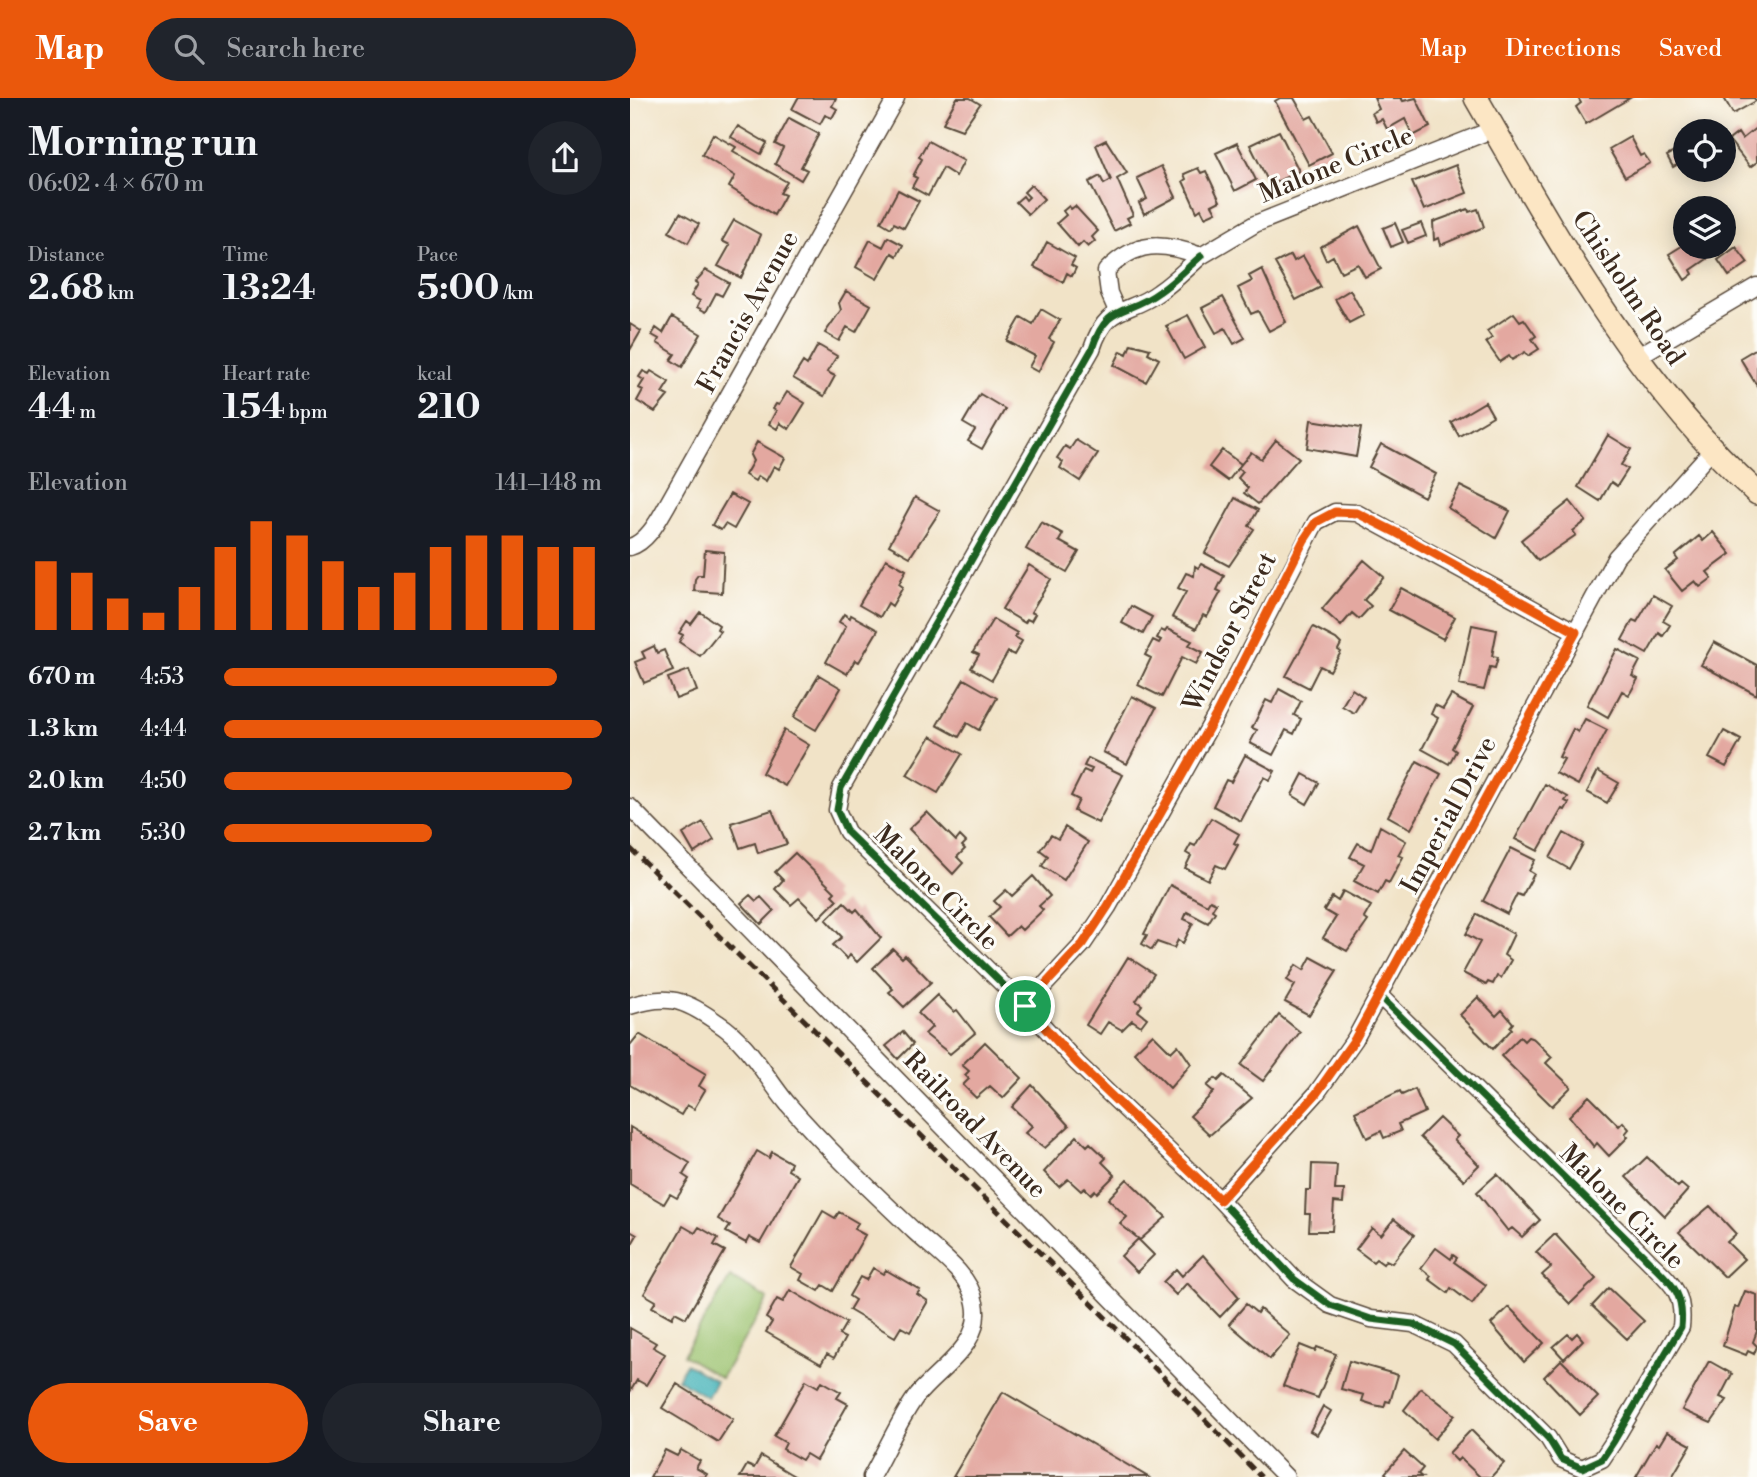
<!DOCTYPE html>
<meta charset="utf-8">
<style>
body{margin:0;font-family:"Libre Bodoni",serif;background:#20242c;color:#f1f3f6;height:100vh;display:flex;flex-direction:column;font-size:26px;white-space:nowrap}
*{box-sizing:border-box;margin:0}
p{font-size:23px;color:#9ea1a6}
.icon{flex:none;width:38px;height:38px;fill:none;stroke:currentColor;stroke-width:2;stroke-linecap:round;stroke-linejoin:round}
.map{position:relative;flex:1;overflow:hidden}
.side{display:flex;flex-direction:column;background:#171b24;width:630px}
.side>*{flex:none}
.fabs{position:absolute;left:1043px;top:21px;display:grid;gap:14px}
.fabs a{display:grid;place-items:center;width:63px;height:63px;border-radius:50%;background:#171b24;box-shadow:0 4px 18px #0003;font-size:35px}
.pin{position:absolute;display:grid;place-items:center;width:60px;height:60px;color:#fff;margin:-30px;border:4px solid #fff;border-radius:50%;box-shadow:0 2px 7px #0007}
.round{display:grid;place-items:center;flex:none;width:74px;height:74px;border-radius:37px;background:#20242c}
.head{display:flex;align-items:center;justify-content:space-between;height:119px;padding:0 28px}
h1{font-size:38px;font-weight:800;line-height:52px}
.figures{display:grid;grid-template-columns:repeat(3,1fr);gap:10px;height:119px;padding:7px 28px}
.figures div{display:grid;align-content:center}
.figures b{font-size:35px;font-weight:800}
.figures small{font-size:19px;font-weight:400}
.figures p{font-size:19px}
.chart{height:196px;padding:14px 28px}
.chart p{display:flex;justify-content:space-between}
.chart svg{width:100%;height:126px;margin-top:7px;stroke:#ea580c;stroke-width:6}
.primary-button{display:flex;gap:14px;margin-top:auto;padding:14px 28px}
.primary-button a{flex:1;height:80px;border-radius:42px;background:#ea580c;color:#fff;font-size:28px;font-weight:800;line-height:80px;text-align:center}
.primary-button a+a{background:#20242c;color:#f1f3f6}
ul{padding:0 28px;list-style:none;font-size:23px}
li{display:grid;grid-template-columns:112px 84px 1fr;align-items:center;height:52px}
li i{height:18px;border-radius:9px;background:#ea580c}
header{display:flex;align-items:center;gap:42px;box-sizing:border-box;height:98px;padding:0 35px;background:#ea580c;color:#fff}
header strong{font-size:33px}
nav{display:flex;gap:38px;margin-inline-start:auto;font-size:24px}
.search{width:490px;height:63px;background:#20242c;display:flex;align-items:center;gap:18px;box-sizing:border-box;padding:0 24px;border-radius:38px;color:#9ea1a6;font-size:26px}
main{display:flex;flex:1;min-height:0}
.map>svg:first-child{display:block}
</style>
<header>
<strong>Map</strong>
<div class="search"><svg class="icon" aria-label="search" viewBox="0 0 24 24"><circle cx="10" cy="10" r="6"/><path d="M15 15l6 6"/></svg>Search here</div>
<nav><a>Map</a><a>Directions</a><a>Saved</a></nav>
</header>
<main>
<section class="side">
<div class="head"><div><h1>Morning run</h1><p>06:02 · 4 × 670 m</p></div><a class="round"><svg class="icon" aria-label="share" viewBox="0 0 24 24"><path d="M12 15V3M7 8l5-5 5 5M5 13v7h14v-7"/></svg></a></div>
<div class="figures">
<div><p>Distance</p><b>2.68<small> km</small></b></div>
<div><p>Time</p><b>13:24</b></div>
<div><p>Pace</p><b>5:00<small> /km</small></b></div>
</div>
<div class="figures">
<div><p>Elevation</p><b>44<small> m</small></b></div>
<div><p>Heart rate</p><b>154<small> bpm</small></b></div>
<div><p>kcal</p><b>210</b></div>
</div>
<div class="chart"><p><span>Elevation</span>141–148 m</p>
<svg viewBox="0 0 160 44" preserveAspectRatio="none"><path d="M5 44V20M15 44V24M25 44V33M35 44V38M45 44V29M55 44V15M65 44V6M75 44V11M85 44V20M95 44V29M105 44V24M115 44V15M125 44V11M135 44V11M145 44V15M155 44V15"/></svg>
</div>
<ul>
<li><b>670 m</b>4:53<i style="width:88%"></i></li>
<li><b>1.3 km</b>4:44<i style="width:100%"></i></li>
<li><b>2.0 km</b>4:50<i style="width:92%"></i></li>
<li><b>2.7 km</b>5:30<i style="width:55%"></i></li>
</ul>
<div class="primary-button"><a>Save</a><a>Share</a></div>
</section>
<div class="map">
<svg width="1127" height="1379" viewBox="0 0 1127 1379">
<rect width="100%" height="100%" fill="#fdfcf7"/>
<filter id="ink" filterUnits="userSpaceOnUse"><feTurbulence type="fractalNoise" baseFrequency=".0143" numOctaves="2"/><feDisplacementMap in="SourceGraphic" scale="14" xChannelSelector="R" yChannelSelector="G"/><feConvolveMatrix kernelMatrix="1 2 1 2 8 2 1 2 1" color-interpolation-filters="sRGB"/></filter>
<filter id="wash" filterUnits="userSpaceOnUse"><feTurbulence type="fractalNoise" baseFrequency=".00686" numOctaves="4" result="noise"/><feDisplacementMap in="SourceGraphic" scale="28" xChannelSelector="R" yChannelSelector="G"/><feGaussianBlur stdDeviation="1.57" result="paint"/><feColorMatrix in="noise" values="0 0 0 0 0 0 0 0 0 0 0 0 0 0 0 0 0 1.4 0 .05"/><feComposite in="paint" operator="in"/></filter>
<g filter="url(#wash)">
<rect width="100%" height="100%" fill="#f1e3c7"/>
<!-- green -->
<path fill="#99c16c" stroke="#6a7645" stroke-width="2" d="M100,1179L138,1201L91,1280L53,1257Z"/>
<!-- water -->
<path fill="#40b1b7" stroke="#3e6e6a" stroke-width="2" d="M56,1266L86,1283L77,1299L47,1281Z"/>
<g id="blocks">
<!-- building -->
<path fill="#e3a8a0" d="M168,0H206L202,8L207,11L202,20L195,17L190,26L162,11Z
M327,0H340L350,6L332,32L313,25Z
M650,0H664L676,21L682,18L702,55L679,67L645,3Z
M744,0H771L773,3L786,0L800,29L783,38L775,21L757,31L752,21L746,24L742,15L749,11Z
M948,0H1000L956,26L946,9L951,5Z
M1094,0H1124L1126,3L1103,16Z
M159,20L189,36L171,69L177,72L171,82L145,66L153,50L145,46Z
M108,28L137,45L131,56L101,39Z
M1127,29V64L1120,69L1099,42L1108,35L1112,41Z
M649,33L669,73L640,87L620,47Z
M83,36L106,49L103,53L157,84L150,95L155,97L144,117L99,89L105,78L72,57Z
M1000,39L1010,58L1014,56L1020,65L995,79L979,51Z
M476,42L497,75L487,81L503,117L497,120L500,125L484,133L459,84L470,78L474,86L481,82L466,47Z
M298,43L334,63L326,78L313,70L298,98L282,89L287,80L283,78L292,61L289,59Z
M607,45L626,82L605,93L586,55Z
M1055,48V62L1043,69L1037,58Z
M826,67L837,95L794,112L782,84Z
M531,68L546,99L514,116L509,105L517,101L507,80Z
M568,70L571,75L576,73L590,103L582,107L586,114L575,119L571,111L567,114L553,83L556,81L554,76Z
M401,87L414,101L398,116L386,104L393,98L396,102L399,99L394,94Z
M268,92L289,103L274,130L264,125L261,130L251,124Z
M439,108L441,111L445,108L468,133L462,139L465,143L458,149L453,144L448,149L427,125L436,117L433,113Z
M838,111L839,114L848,111L854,129L811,147L809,140L804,142L803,124Z
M50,115L69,126L58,145L39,134Z
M104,122L131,137L111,180L88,168L100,147L92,143Z
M765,125L773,144L761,149L753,130Z
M791,125L796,138L778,145L772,132Z
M729,128L751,171L735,179L728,166L711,174L703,158L696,162L690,149Z
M258,139L273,147L267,158L262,155L247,181L226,169L240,142L253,149Z
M417,144L445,160L441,167L446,170L442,178L437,175L433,184L404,169Z
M1055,146V149H1078L1071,153L1077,161L1061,172L1063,176L1055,182L1039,156Z
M1106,149L1118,165L1099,178L1088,162Z
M661,157L664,163L673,158L691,189L666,202L645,165Z
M632,171L656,224L639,233L628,213L621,216L608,190L622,183L619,178Z
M76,172L99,185L92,198L86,195L76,214L67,209L70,203L61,198L68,186L65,184Z
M720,192L734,217L719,225L705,201Z
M216,193L241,207L226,234L217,229L209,243L195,235L211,212L209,205Z
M593,199L615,240L604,246L595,230L586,235L572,210Z
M411,211L430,222L419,241L424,244L408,274L399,269L405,258L377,243L391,219L403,226Z
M884,215L890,223L894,221L906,238L902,241L909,251L898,258L895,254L882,262L879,258L870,264L856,244L862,240L857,233Z
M558,217L575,249L554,261L536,228Z
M42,219L71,236L52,269L41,262L45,256L27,245L29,241L22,237L26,230L33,235Z
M0,226L11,233L0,252Z
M501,246L520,251L518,255L529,261L516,284L484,267L491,253L497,256Z
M188,247L207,258L197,274L205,278L194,298L163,280L173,264L177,267Z
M1127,250V288L1110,260Z
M13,273L19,276L21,273L39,284L32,295L38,298L25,314L7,303L13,292L9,290L14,282L9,279Z
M157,294L175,305L159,331L150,325L147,331L139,326L146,313L143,311L146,306L149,307Z
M350,296L375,311L352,351L338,343L345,332L333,325Z
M855,304L863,318L829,338L821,324Z
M681,322L731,330L726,359L677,350Z
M978,337L1001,351L991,367L998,371L987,388L981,384L970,403L948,389Z
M446,342L468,356L450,383L430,370L433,364L427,360L435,348L440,351Z
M646,342L669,360L628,406L614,395L618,390L608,380L613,374L608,370L621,354L631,361Z
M127,344L155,360L149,371L144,368L136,383L128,378L125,383L115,377L123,363L120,357Z
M751,346L806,376L794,399L739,369Z
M592,352L611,366L598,383L579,369Z
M830,388L880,413L866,440L818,410Z
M100,396L118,406L104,431L95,426L91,432L82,427Z
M285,399L310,413L280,459L259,447Z
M605,400L628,412L619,428L624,431L599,468L575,455Z
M940,403L956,423L943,433L946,437L908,463L891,442Z
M411,424L433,436L429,443L449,454L437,474L396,451Z
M1083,434L1101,456L1077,474L1082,480L1070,489L1065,483L1052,493L1035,472L1048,462L1045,458L1069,438L1073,443Z
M75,452L94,454L92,495L64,493L65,481L68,477H73Z
M256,461L276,472L269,486L273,489L262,508L258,505L250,519L229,507Z
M734,462L754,479L734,502L741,508L729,521L722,515L711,528L692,511Z
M571,466L594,478L587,492L591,494L577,519L573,517L566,531L542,519L556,494L548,490L556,475L564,478L565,468L568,470Z
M399,467L421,481L401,514L405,516L401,523L397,521L395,525L372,511Z
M771,490L825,519L813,541L759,512Z
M1023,497L1042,508L1033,523L1040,527L1033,538L1029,535L1017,556L992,542L1003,522L1007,524Z
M501,508L522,519L513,536L492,525Z
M70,514L89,527L87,531L90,533L70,558L49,544L53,537L49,535L57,523L61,526Z
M214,516L220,520L221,517L248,532L229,564L225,562L217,576L196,564L216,528L209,524Z
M363,521L387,535L385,539L392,543L384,557L378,554L362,582L341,570L349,557L343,554Z
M842,527L867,532L862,558L868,559L865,570L860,569L854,592L829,587Z
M683,529L706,541L711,546L708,552L711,554L700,573L690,568L679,590L656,578Z
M537,531L562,543L559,547L573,554L566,566L552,559L532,599L508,587L521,560L515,557L523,542L529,545L531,542L527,540L531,532L535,534Z
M1084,544L1127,567V597L1071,567Z
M24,548L27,555L34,552L43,573L14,585L5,564L15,560L12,554Z
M987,551L1010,563L1002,578L1008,581L999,597L992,593L978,619L957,607Z
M59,572L67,593L46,601L38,580Z
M189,577L211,590L186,632L164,619Z
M334,581L367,600L349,632L337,625L329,639L307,627Z
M649,591L671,603L664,617L671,621L664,636L656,632L643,657L620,645L627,632L622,630L636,602L642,605Z
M722,591L734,599L724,615L712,608Z
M821,597L843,609L822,650L826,653L819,666L792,651L808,620L801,616L805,607L813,611Z
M502,598L526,610L497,666L473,654Z
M955,621L977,632L948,687L926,675L934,661L929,659L943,631L948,634Z
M154,632L179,647L155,688L132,675Z
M1094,633L1111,642L1096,669L1079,660Z
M301,638L332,656L308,695L277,677Z
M615,657L645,673L640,682L634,679L611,723L583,708L596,682L601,684Z
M458,660L493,677L468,725L444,713L449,702L441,698L454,672L460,675L462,671L454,668Z
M787,663L811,676L781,731L758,718Z
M968,673L989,685L977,705L957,694Z
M673,676L689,685L677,706L662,697Z
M915,686L938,699L935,703L939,705L935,712L932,711L908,753L885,741Z
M142,712L157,746L128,755L125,745L110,750L101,725Z
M297,714L326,743L330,738L336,744L332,748L335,751L327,759L333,765L323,776L279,731Z
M581,720L609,736L604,745L608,747L595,771L586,767L578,782L555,770L561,758L556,755L561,746L565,748Z
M73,724L84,742L64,755L53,736Z
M750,728L776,743L768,757L773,759L759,785L755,783L748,796L724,783L734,766L720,759L728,745L741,752Z
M435,729L458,744L434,782L412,768L418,758L410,752L421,737L428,741Z
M934,735L953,746L939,771L920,760Z
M881,750L905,762L899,773L904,776L892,798L887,796L877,816L853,803Z
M165,755L205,794L202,797L207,802L189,820L169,800L161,807L145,791L153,782L145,774Z
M403,778L420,798L409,808L413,812L392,832L388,828L377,838L359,819L370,809L364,803L376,792L382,798Z
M540,787L577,807L580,802L586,805L582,812L585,814L578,825L557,814L554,821L563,825L553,845L548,842L544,850L527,844L522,852L512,846L517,837L514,836Z
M713,793L741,808L734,820L738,823L717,853L693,840L706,819L694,812L702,799L708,803Z
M120,797L126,803L131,799L144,813L131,826L111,805Z
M214,804L224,814L227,811L251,840L227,864L220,857L217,861L203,847L212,839L196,822Z
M847,816L884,836L874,857L881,862L871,880L867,878L863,886L858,884L856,887L833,875L850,844L836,836Z
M263,851L272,860L275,857L301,884L274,909L259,894L263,891L243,870Z
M498,859L524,876L506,903L512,907L508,913L517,920L511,928L502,922L492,932L478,924L470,936L456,927Z
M681,859L707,873L679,917L655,904L665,887L657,882L666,867L674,872Z
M307,897L324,914L327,912L345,935L320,956L295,936L302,929L288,915Z
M848,899L866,918L872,912L883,925L880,929L882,931L863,951L830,917Z
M649,917L670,934L633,983L611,967Z
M273,934L283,946L268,961L256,948Z
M9,936L76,976L69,988L75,992L64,1011L57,1007L51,1017L0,987V947Z
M523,936L541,954L548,947L561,966L540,990L504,954Z
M890,939L894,943L898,939L904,941L922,959L916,965L941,989L922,1008L871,958Z
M355,944L392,980L373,1000L360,988L346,1000L333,987L339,981L335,977L339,973L332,967Z
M594,977L622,1000L580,1037L560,1018L584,994L577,988L585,980L588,983Z
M402,987L439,1028L415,1050L395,1035L402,1028L382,1009Z
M785,991L795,1014L768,1026L771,1033L754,1040L751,1033L737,1040L725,1014L770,993L772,997Z
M959,998L989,1028L993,1024L999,1031L995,1036L998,1039L979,1058L967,1045L964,1049L939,1018Z
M809,1020L828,1038L824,1042L849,1067L834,1082L790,1039Z
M0,1029L60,1065L53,1077L59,1081L47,1100L40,1096L34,1106L0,1086Z
M447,1038L457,1048L460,1045L476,1060L472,1064L485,1077L467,1095L465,1092L461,1096L455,1090L451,1093L438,1081L429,1089L414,1074Z
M127,1053L139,1060L142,1054L161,1065L158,1072L168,1078L130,1145L119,1139L116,1145L96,1134L100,1128L88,1121Z
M1017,1059L1048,1089L1051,1086L1058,1092L1035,1118L996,1079Z
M682,1066L707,1067L705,1092H714L713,1105L704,1104L702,1133H679L680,1116H675L676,1092H681Z
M867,1076L910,1122L892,1139L882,1130L878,1133L847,1094Z
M497,1081L536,1119L510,1142L490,1126L497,1119L478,1101Z
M1080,1108L1106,1136L1097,1144L1114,1161L1095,1179L1049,1134Z
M193,1113L205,1120L209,1114L228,1125L224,1131L235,1137L203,1193L193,1187L189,1193L170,1182L173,1176L161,1169Z
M764,1121L784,1137L762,1165L756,1162L753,1166L746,1161L743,1164L726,1151L742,1130L751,1137Z
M53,1128L65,1135L69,1129L88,1140L84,1147L95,1153L56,1220L45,1214L42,1220L22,1209L26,1203L14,1196Z
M0,1133L7,1137L0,1149Z
M925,1136L966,1181L940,1206L912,1177L921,1169L906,1154Z
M508,1141L524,1157L507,1174L491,1158Z
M806,1150L821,1161L823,1157L827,1160L824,1164L856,1187L842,1206L821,1190L818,1195L799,1181L801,1178L791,1170Z
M573,1157L609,1199L590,1219L557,1185L546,1197L533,1184L546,1171L552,1178Z
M243,1170L253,1176L256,1172L290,1192L287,1196L298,1203L280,1234L271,1229L265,1239L219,1212L225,1202L219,1198L230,1179L236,1182Z
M979,1190L1014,1223L997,1241L962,1208Z
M160,1192L216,1225L209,1237L215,1240L204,1260L197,1256L191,1266L136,1234L142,1224L136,1220L147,1201L153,1204Z
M1115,1193L1127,1197V1233L1123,1244L1127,1248L1124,1256L1118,1253L1116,1257L1093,1248L1105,1209L1108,1210Z
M616,1206L627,1215L630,1211L660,1237L640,1261L599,1226Z
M879,1209L914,1245L894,1264L861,1226Z
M0,1230L26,1245L23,1249L35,1256L16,1287L7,1282L0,1294Z
M947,1235L953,1242L934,1261L923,1249L938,1236L942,1240Z
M670,1247L685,1253L687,1249L706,1256L688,1300L653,1288Z
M931,1262L968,1299L950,1317L914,1279Z
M719,1263L768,1277L760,1304L756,1303L754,1309L744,1307L732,1303L734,1297L711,1291Z
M1079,1263L1102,1276L1090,1299L1097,1302L1081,1325L1052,1312Z
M176,1282L188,1289L192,1283L211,1294L207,1300L218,1306L186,1362L176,1356L172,1362L153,1351L156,1345L144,1338Z
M47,1286L103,1321L88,1344L32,1310Z
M791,1290L825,1317L805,1341L774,1312Z
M373,1294L518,1379H323Z
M693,1308L701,1313L687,1337L680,1333Z
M841,1332L874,1365L861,1379H850L830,1360L827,1363L819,1355Z
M1037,1334L1061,1347L1042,1379H1006L1026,1345L1029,1347Z
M35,1352L47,1358L51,1352L70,1363L66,1370L77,1376L75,1379H20Z
M774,1353L793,1370L788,1376L792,1379H760L755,1375Z
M131,1358L159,1375L166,1379H110L117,1367L124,1370Z"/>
</g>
</g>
<g filter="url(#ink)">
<use href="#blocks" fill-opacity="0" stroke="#564637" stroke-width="2"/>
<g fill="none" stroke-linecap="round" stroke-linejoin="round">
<!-- minor casing -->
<g stroke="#564637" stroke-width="19">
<path id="minor" d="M571,158C557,170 544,184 529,194C497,218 477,204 462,251L211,690L207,712L217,734L395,908L447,965L590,1102L664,1181L700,1207L741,1221L783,1226L824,1246L918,1340L931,1361L952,1370L972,1361L984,1343L1051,1229C1055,1191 1039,1184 1014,1158L750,898
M487,213L479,195L476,173C506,142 532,144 571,158L625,126L864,31
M1005,260L1127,188
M0,449C17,444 28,423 36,409L266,0
M0,709L656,1379
M0,908C39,895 55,902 88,925C119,945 134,977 157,1005C196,1050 241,1092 284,1133C305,1153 340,1175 345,1205C354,1248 306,1272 285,1300C268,1324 256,1353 241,1379
M395,908L453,846L478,809L586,617L686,424L705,414L727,415L946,534
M590,1102L686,996L725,941L986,459L1084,350"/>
</g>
<!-- secondary casing -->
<g stroke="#564637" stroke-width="26">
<path id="secondary" d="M846,0C927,140 1006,285 1127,395"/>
</g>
<!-- minor -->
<use href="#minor" stroke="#fff" stroke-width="16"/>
<!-- secondary -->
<use href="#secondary" stroke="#fce6c4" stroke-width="23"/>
<!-- rail -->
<path stroke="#3b2a1e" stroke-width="5" stroke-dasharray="10 5" stroke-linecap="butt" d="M0,750L467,1211L631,1379"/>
<!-- cycleway casing -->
<g stroke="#fdfcf7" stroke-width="11">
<path id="cycleway" d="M571,158C557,170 544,184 529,194C497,218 477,204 462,251L211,690L207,712L217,734L395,908L447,965L590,1102L664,1181L700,1207L741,1221L783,1226L824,1246L918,1340L931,1361L952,1370L972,1361L984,1343L1051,1229C1055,1191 1039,1184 1014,1158L750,898"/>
</g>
<!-- cycleway -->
<use href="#cycleway" stroke="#1b5e20" stroke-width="7"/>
</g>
</g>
<g fill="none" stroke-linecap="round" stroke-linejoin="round" filter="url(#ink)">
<!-- route casing -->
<g stroke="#fff" stroke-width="14">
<path id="route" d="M705,414L727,415L767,435L946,534L725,941L686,996L590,1102L447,965L395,908L453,846L478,808L586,617L674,442L686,424Z"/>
</g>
<!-- route -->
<use href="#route" stroke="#ea580c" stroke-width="9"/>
</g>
<g text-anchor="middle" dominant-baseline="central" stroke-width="6" stroke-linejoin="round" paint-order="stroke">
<!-- street labels -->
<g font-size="26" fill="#3b2a1e" stroke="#fdfcf7">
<text transform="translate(706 67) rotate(-22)">Malone Circle</text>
<text transform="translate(998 190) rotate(56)">Chisholm Road</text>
<text transform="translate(118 214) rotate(-61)">Francis Avenue</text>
<text transform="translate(600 534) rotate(-63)">Windsor Street</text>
<text transform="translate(819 717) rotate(-62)">Imperial Drive</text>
<text transform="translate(306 790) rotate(45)">Malone Circle</text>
<text transform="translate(345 1027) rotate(46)">Railroad Avenue</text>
<text transform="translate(992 1109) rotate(45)">Malone Circle</text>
</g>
</g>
</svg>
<div class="fabs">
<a><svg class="icon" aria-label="locate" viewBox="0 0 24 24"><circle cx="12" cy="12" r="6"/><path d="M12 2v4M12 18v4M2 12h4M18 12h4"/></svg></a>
<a><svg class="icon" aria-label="layers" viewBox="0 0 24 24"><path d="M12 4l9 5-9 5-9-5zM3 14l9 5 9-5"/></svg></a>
</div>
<div class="pin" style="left:395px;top:908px;background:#1e9e55"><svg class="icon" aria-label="arrive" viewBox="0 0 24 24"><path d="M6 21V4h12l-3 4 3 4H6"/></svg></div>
</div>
</main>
